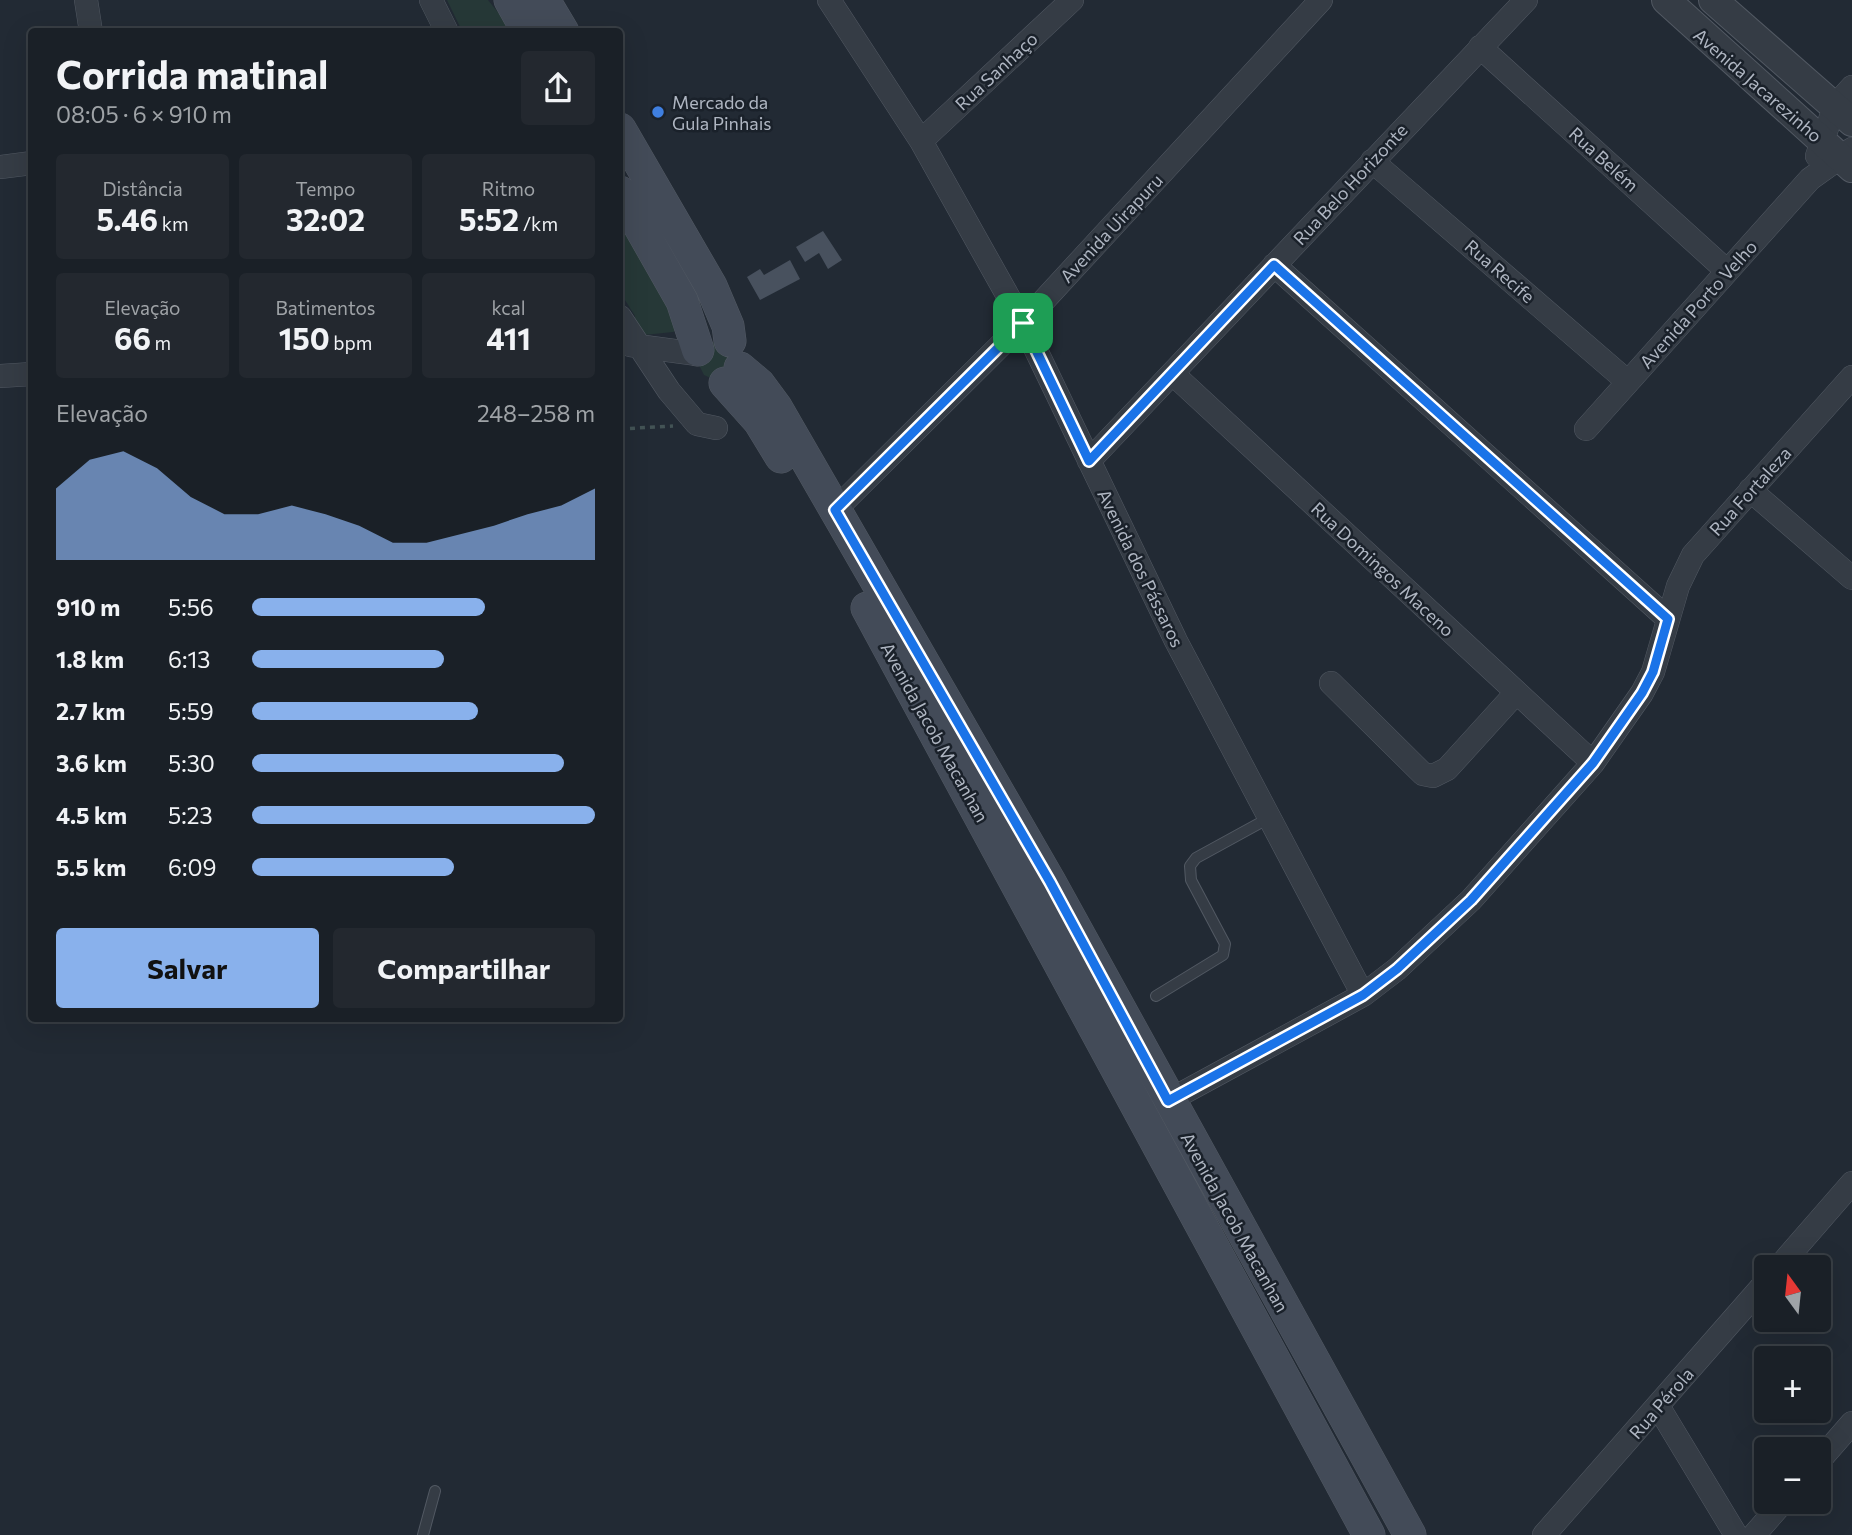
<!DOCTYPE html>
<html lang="pt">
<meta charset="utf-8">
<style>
body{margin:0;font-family:Commissioner,sans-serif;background:#23282f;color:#f1f3f6;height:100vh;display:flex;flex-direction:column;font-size:26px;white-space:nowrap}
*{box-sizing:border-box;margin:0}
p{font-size:23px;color:#9fa3a7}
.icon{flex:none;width:38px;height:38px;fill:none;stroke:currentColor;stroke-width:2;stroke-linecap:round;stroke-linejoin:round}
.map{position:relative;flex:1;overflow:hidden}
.side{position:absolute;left:28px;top:28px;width:595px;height:994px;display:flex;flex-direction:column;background:#1a2027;border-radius:7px;box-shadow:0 7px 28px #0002,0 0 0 2px #383e44}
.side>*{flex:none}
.needle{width:46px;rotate:345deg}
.fabs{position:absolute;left:1754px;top:1255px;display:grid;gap:14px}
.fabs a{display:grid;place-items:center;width:77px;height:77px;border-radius:7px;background:#1a2027;box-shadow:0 7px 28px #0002,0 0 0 2px #383e44;font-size:35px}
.pin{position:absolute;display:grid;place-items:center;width:60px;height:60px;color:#fff;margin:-30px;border-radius:14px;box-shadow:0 4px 10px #0006}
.round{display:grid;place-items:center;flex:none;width:74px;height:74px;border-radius:7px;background:#23282f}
.summary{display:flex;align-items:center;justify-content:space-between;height:119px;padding:0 28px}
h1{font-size:38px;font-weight:700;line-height:52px}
.figures{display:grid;grid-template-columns:repeat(3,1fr);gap:10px;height:119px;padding:7px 28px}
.figures div{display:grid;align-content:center;border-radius:7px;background:#23282f;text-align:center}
.figures b{font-size:30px;font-weight:700}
.figures small{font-size:19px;font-weight:400}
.figures p{font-size:19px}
.chart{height:196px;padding:14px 28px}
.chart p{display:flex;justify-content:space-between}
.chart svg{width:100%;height:126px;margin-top:7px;fill:#89b1ec;opacity:.7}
.action{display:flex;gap:14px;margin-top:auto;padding:14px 28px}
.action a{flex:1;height:80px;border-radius:7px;background:#89b1ec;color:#111;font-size:28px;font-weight:700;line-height:80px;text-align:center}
.action a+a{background:#23282f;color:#f1f3f6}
ul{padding:0 28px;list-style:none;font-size:23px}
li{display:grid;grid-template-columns:112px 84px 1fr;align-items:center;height:52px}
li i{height:18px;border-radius:9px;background:#89b1ec}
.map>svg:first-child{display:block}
</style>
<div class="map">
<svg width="1852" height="1535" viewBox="0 0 1852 1535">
<rect width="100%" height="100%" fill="#222a34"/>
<!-- green -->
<path fill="#263837" d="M447,0H488L513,31H462Z
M620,211L671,297L675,331L673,332L644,335L631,327L635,316L620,292Z
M714,342H720L737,355L715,380L704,375L699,365L708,345Z"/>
<!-- building -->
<path fill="#48515e" d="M823,231L842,260L828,269L819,253L805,262L796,247Z
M790,260L800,279L760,300L747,277L760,269L764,275Z"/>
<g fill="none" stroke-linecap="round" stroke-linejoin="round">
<!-- service casing -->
<g stroke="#525963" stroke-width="12">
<path id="service" d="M1156,996L1223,955L1225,944L1191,880L1190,866L1196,858L1269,818
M423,1535L435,1491"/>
</g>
<!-- minor casing -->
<g stroke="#525963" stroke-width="24">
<path id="minor" d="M86,0L91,32
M431,0L447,32
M829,0L921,141L1023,323L1176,641L1363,995
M1480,47L1727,271
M921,141L1072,0
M1817,156L1835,106L1852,87
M1372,161L1628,382
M0,167L32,163
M1274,265L1668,619
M620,317L669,391L697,424L716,428
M630,345L697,354
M1173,374L1593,763
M0,376L32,374
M1586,429L1810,179L1852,149
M1089,461L1526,0
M1750,490L1852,578
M835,510L1023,323L1321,0
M1331,683L1423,774L1433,776L1447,769L1516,693
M1168,1101L1363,995L1397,969L1471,900L1593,763L1642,693L1653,672L1678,586L1693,555L1852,377
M1779,1267L1852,1183
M1658,1406L1736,1535
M1818,1462L1852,1423
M1544,1535L1766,1282
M1754,1535L1783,1502"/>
</g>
<!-- tertiary casing -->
<g stroke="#525963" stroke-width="30">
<path id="tertiary" d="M1666,0L1852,168
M1713,0L1852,122"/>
</g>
<!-- secondary casing -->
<g stroke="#525963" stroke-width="33">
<path id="secondary" d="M510,0L528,32
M544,0L563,32
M620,129L711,286L728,326L730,341
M620,192L682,301L698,350
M740,368L759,384L776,407L1050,882L1410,1535
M725,383L759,421L781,457
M867,608L1369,1535"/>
</g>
<!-- path -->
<path stroke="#435355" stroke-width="3.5" stroke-dasharray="5 5" stroke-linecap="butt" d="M620,429L673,426"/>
<!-- service -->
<use href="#service" stroke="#353c45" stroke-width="10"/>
<!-- minor -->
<use href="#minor" stroke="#353c45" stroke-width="23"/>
<!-- tertiary -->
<use href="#tertiary" stroke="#353c45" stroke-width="28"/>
<!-- secondary -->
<use href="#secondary" stroke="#434b58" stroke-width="32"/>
</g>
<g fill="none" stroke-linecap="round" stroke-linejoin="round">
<!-- route casing -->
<g stroke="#fff" stroke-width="14">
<path id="route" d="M1274,265L1668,619L1653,672L1642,693L1593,763L1471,900L1397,969L1363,995L1168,1101L1050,882L835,510L1023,323L1089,461Z"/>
</g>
<!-- route -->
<use href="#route" stroke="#1a73e8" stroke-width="9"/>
</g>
<!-- markers -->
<circle fill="#3f7fe0" stroke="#1a212a" stroke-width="2.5" cx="658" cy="112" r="7"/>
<g text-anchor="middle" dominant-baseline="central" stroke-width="5" stroke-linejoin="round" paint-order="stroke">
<!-- street labels -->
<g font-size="18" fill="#afb6c2" stroke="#1a212a">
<text transform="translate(996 71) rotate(-43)">Rua Sanhaço</text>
<text transform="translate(1758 85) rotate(41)">Avenida Jacarezinho</text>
<text transform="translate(1604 159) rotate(42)">Rua Belém</text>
<text transform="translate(1350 184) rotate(-47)">Rua Belo Horizonte</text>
<text transform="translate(1111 228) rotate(-47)">Avenida Uirapuru</text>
<text transform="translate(1500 271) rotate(41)">Rua Recife</text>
<text transform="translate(1698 304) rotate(-48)">Avenida Porto Velho</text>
<text transform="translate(1750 491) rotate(-48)">Rua Fortaleza</text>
<text transform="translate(1141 568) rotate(64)">Avenida dos Pássaros</text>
<text transform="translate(1383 569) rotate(43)">Rua Domingos Maceno</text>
<text transform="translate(935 732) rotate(61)">Avenida Jacob Macanhan</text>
<text transform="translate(1235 1222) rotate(61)">Avenida Jacob Macanhan</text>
<text transform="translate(1661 1403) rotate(-49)">Rua Pérola</text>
</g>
<!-- poi labels -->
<g font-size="18" fill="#afb6c2" stroke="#1a212a" text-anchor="start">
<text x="672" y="102">Mercado da<tspan x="672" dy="21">Gula Pinhais</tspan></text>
</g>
</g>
</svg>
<div class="fabs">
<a><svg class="needle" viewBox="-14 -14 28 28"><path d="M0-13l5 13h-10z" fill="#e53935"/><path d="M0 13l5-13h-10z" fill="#9fa3a7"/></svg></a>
<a>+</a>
<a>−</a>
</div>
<div class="pin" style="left:1023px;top:323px;background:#1e9e55"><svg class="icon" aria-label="arrive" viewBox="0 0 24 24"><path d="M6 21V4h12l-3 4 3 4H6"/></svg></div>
<section class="side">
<div class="summary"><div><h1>Corrida matinal</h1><p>08:05 · 6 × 910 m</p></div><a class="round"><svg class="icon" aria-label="share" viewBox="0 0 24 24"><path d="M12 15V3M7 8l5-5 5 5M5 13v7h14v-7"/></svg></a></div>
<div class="figures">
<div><p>Distância</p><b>5.46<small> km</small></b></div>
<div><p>Tempo</p><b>32:02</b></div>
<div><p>Ritmo</p><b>5:52<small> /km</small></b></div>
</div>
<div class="figures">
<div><p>Elevação</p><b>66<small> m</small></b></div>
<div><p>Batimentos</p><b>150<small> bpm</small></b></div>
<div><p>kcal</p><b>411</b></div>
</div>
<div class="chart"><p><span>Elevação</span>248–258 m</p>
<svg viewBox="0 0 160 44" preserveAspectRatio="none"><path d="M0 44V19L10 9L20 6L30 12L40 22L50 28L60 28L70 25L80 28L90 32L100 38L110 38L120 35L130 32L140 28L150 25L160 19V44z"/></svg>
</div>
<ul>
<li><b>910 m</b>5:56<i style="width:68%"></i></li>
<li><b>1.8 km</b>6:13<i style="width:56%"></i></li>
<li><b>2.7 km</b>5:59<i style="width:66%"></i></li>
<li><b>3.6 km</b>5:30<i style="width:91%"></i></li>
<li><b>4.5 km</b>5:23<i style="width:100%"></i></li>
<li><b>5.5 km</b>6:09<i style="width:59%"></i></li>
</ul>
<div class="action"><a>Salvar</a><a>Compartilhar</a></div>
</section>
</div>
